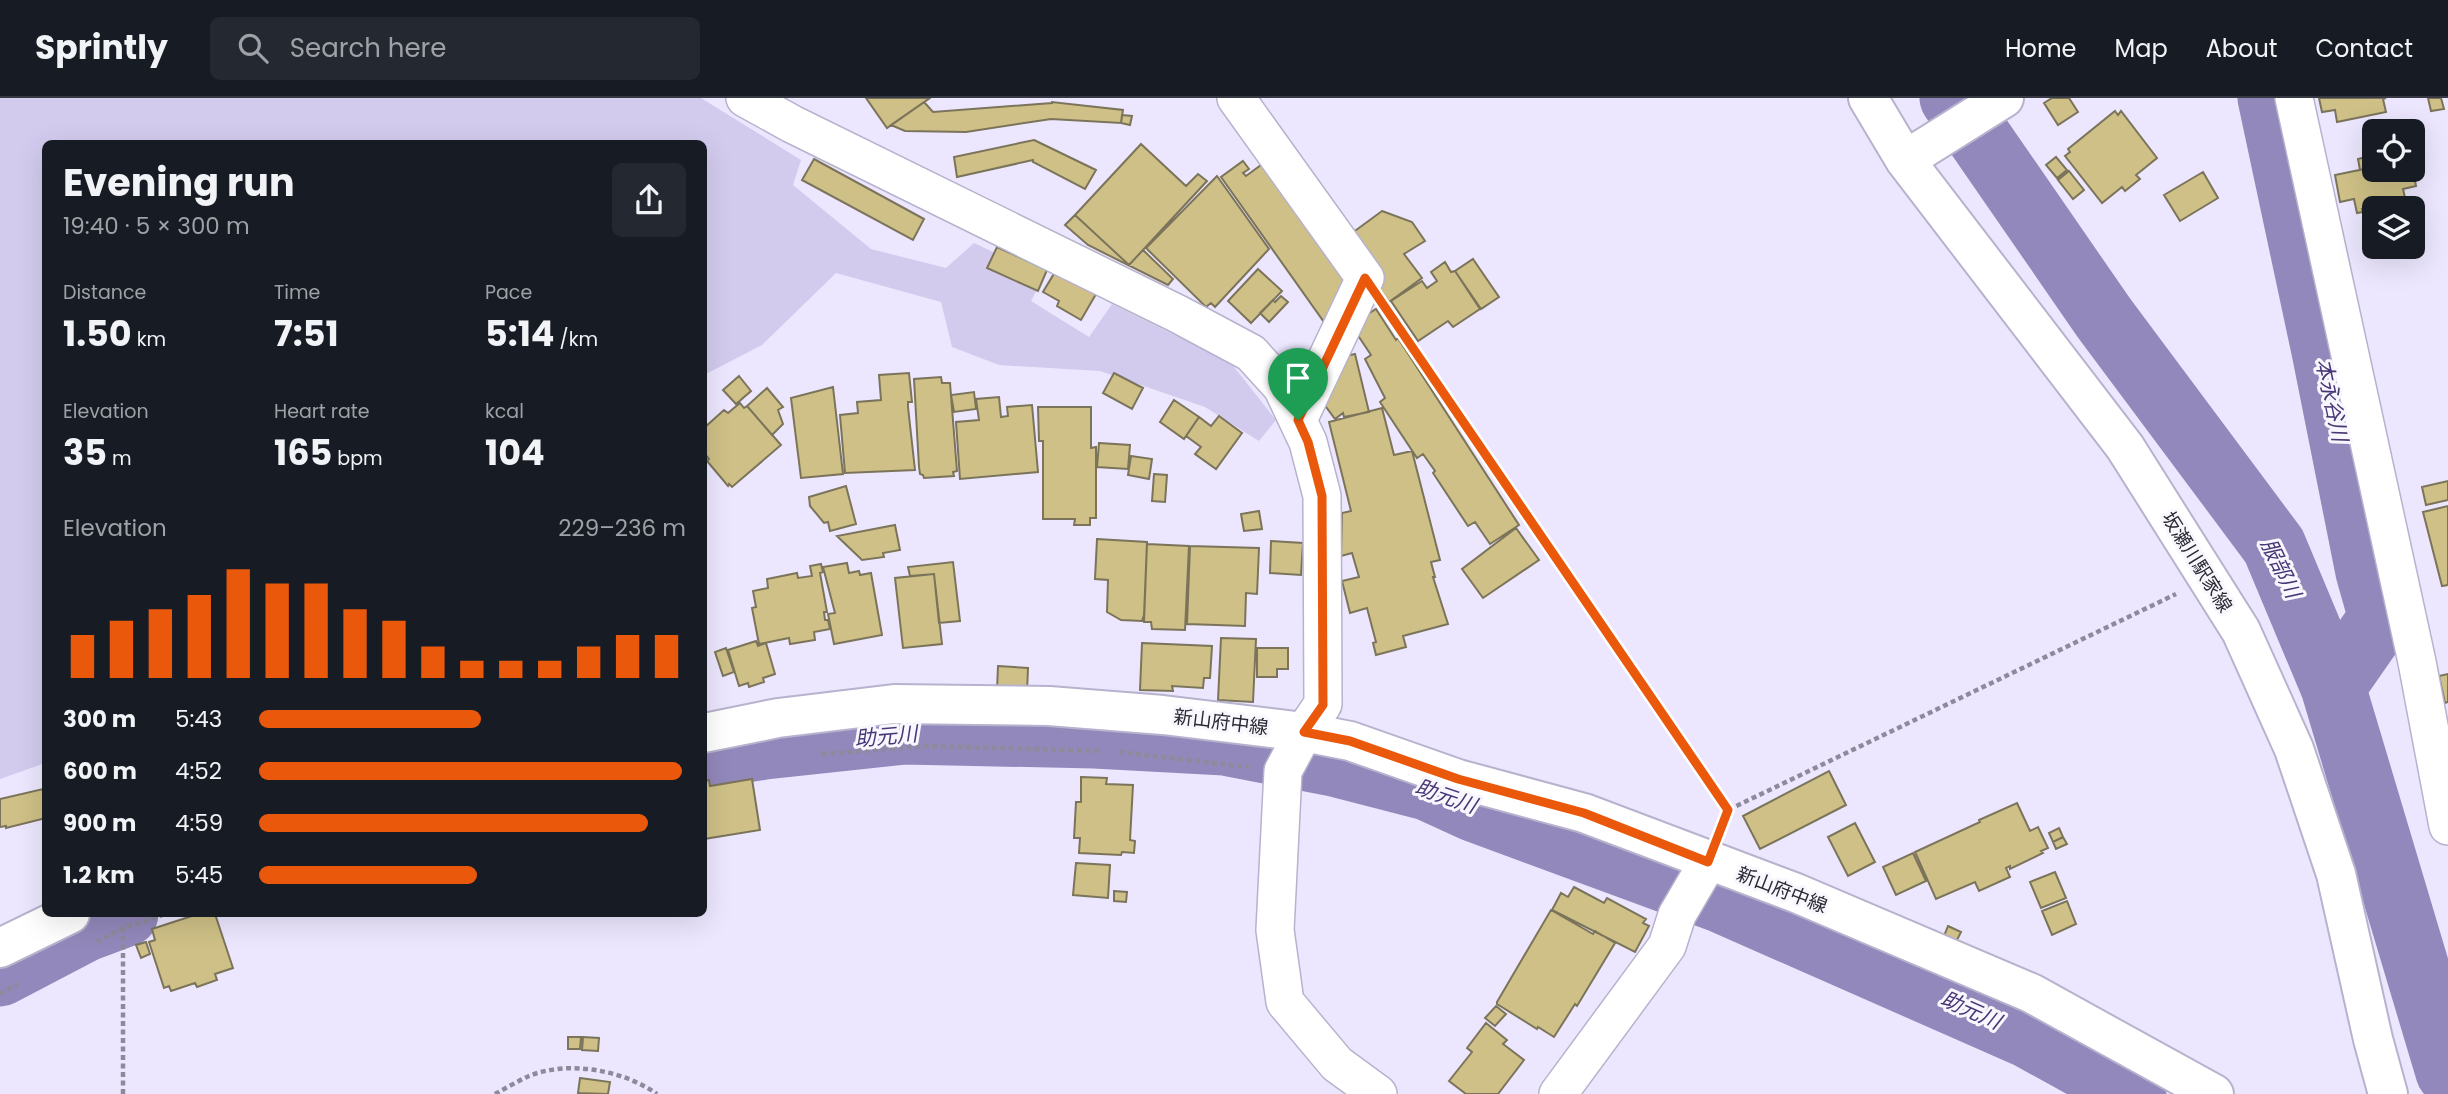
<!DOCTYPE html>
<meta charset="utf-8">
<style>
body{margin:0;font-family:Poppins,"Noto Sans JP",sans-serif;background:#242831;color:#f1f3f6;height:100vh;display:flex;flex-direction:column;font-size:26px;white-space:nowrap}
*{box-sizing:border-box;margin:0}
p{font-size:23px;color:#9ea1a6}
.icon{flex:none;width:38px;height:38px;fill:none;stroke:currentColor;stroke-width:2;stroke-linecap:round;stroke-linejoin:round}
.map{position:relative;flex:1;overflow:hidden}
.drawer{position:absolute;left:42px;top:42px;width:665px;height:777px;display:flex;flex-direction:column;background:#171b24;border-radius:10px;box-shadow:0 7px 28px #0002}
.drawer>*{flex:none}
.buttons{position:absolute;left:2362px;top:21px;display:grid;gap:14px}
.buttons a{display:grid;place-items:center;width:63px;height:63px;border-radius:10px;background:#171b24;box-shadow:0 7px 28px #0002;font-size:35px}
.pin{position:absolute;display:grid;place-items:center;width:60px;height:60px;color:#fff;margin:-72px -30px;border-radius:50% 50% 50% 0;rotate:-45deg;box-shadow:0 0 7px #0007}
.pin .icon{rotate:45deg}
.round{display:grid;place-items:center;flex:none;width:74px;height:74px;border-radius:10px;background:#242831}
.summary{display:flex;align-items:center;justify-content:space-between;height:119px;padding:0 21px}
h1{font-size:38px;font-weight:700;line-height:52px}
.metrics{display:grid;grid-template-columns:repeat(3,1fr);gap:10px;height:119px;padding:7px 21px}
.metrics div{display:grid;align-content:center}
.metrics b{font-size:35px;font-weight:700}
.metrics small{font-size:19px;font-weight:400}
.metrics p{font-size:19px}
.chart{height:196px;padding:14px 21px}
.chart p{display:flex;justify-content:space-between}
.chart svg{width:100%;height:126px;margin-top:7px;stroke:#ea580c;stroke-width:6}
ul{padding:0 21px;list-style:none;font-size:23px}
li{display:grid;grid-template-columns:112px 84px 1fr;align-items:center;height:52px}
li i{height:18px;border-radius:9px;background:#ea580c}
header{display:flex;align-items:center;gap:42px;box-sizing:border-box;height:98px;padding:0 35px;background:#171b24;border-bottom:2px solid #363941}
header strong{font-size:33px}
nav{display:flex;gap:38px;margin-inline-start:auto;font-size:24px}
.search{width:490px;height:63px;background:#242831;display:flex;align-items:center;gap:18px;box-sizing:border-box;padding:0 24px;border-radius:10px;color:#9ea1a6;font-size:26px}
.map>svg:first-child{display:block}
</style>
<header>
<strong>Sprintly</strong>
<div class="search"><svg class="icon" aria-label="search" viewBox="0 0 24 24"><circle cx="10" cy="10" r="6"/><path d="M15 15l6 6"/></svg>Search here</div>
<nav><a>Home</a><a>Map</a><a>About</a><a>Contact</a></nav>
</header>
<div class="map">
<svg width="2448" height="996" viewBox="0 0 2448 996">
<rect width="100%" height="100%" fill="#ece7fe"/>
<!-- green -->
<path fill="#d2cbee" d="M0,0H701L801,62L793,87L871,151L946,170L974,145L1044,178L1031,203L1089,239L1112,206L1231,265L1276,322L1259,343L1205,309L1100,273L999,267L952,249L941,204L836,175L762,247L704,277V46H46L45,665L0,681Z"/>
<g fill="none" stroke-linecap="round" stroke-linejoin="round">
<!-- river -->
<path stroke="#9388bb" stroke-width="65" d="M1952,0L2104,220L2274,448L2333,589L2448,974
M2270,0L2324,253L2368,474L2381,520L2333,589
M704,659L765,649L905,634L1095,638L1225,645L1334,666L1427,690L1473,711L1720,802L2029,938L2134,996
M0,876L86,831L126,816"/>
</g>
<!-- building -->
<path fill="#cec086" stroke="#7b745b" stroke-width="2" d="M866,0H930L887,30Z
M2052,0H2069L2078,14L2058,27L2044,5Z
M2319,0H2386L2383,1L2386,14L2337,24L2335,12L2322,14Z
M2428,0H2441L2444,11L2431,13Z
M924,4L933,14L1052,5V4L1123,12L1121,25L1051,21L966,34L905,33L891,27Z
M2115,13L2118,17L2121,13L2157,60L2136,77L2140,81L2125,93L2122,89L2102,105L2065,58L2070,54L2068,51Z
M1122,17L1132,18L1130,27L1121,25Z
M1034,42L1096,72L1085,91L1033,64V62L957,79L954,59Z
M1141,46L1186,88L1198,76L1207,83L1129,167L1075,117Z
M2056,59L2067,72L2057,80L2046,67Z
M2366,59L2368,70L2360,72L2358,61Z
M814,61L924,121L913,142L802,82Z
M1243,63L1249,71L1243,75L1246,78L1261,67H1274L1357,185L1324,224L1221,79Z
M2374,69L2375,72H2413L2416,88L2403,91L2406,104L2362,111L2363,114L2357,115L2354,101L2340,104L2335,77Z
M2069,73L2084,92L2073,101L2058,82Z
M2203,74L2218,100L2180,123L2164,97Z
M1217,78L1269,151L1215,209L1211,205L1206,209L1146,150Z
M1382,113L1412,124L1425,143L1404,156L1422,180L1389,204L1344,141Z
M1075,117L1129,167L1143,152L1173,181L1168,187L1088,147L1065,127Z
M997,149L1047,172L1038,193L987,170Z
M1473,161L1499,199L1481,211L1455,173Z
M1445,164L1451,174L1455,173L1480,211L1453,229L1448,223L1418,243L1391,203L1422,183L1427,190L1437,183L1431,174Z
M1258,171L1282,193L1251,225L1228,203Z
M1055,174L1069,183L1071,181L1096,196L1081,222L1057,208L1059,203L1043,194Z
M1281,198L1288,204L1269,224L1260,215L1273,202L1275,204Z
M1376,211L1396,242L1398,240L1519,427L1490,446L1475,424L1468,428L1433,375L1435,373L1423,356L1417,360L1380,304L1385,300L1365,261L1371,257L1351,227Z
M1355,256L1369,314L1344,319L1343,315L1335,321L1321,302L1333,261Z
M909,275L912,304H908V309L915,372L845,375L840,317L858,315L857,304L881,302L879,277Z
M1114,275L1143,290L1132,311L1103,295Z
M739,278L751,293L736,306L723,292Z
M941,279L942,285H950L957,373L953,374L954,378L924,380L923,377L920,376L919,369L914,281Z
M833,289L843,376L801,380L791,300Z
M767,290L783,309L778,312L783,326L772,337L747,308Z
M974,294L976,311L954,314L951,297Z
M999,299L1001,319L1008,318L1007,309L1032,307L1038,374L960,381L956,324L979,322L976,301Z
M1174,302L1199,319L1184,341L1160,324Z
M740,305L744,310L747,308L781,347L732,389L729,386L728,388L707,363L709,361L704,355V330L724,312L728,315Z
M1038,309H1091V350L1096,349V420H1090V427H1074L1075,421H1043V343H1039Z
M1382,310L1394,357L1412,353L1440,462L1431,464L1435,479H1433L1448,526L1403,538L1406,549L1376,557L1373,545L1376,544L1367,510L1350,515L1342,483L1359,479L1352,455L1341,458L1342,415L1351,413L1329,324Z
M1219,318L1242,335L1216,371L1195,356L1201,349L1186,338L1199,319L1211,328Z
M1099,345L1130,347L1128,371L1097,369Z
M1131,358L1152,361L1149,381L1128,377Z
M1154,376L1167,377L1165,404L1152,403Z
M2448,383V402L2426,407L2422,389Z
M846,388L856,426L830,433L828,424L824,425L810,408L809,399Z
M2448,408V487L2442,488L2423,414Z
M1259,413L1262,431L1244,433L1241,416Z
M895,427L900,452L883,455L884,459L862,462L837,438Z
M1516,430L1539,462L1483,500L1462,471Z
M1097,441L1147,444L1144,517L1142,523L1121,522L1107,514L1108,482L1095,481Z
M1271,443L1303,445L1301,477L1270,475Z
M1147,446L1189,448L1185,532L1152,531L1151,524H1144Z
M1190,448L1259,450L1257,496L1246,495L1245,528L1187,526Z
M953,464L960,523L939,525L934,476L910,478L908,469Z
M847,465L849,475L859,473L860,477L871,475L882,537L834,546L828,516L835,515L823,469Z
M821,466L823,474L820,475L827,514H824L825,522H828L830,531L814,534L815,542L790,546L789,540L759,546L752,510L756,509L753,493L768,490L767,481L797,475L798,480L812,478L810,468Z
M934,476L942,546L903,550L895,480Z
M1221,540L1256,541L1253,604L1218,602Z
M756,543L758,548L766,545L775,576L763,580L764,584L749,589L748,585L739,588L728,552Z
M1142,545L1212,548L1210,580H1204L1203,590L1172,588L1173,593L1140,592Z
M726,550L734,574L723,578L715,554Z
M1257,550H1288V571H1277V579H1257Z
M998,568L1028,570L1027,594L997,592Z
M2448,576V604L2445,605L2439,578Z
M1829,673L1846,707L1760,751L1743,718Z
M1081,679L1107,680L1106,686L1133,687L1130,742L1135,743L1134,755L1122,754L1121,757L1079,755L1080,740H1074L1076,704H1081Z
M752,681L760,732L704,741V683L709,682L710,688Z
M43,691L46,695V720L6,730V728L0,729V701Z
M2017,705L2030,733L2038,729L2048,750L2041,753L2043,755L2010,771V768L2006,770L2010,779L1979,793L1975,784L1936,801L1915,754L1980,724L1979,722Z
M1855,725L1875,764L1848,778L1828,739Z
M2059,730L2063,739L2053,744L2049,735Z
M2063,739L2067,746L2056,751L2053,744Z
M1913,755L1926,783L1896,797L1883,769Z
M1076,765L1110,767L1108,800L1073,797Z
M2055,774L2066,800L2041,810L2030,784Z
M1574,789L1604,805L1607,800L1646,821L1643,825L1649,828L1635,854L1552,812L1561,795L1568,799Z
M1114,793L1127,794L1126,804L1114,803Z
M2067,803L2076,826L2052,837L2042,813Z
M1551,812L1593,836L1595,833L1615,845L1577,908L1575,906L1554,939L1538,929L1537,931L1497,906V904Z
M198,816H215L233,870L215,876L217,882L197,889L195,885L171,893L169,888L164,890L149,844L155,842L152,831Z
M1948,828L1961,834L1956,844L1944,838Z
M146,844L150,856L141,860L136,847Z
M1496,908L1506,916L1495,928L1485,920Z
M1486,925L1507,942L1503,946L1524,962L1498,996H1466L1449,983L1472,954L1467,950Z
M568,939H581L580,951H568Z
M583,939L599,940L598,953L582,952Z
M580,980L610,984L608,996L578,995Z"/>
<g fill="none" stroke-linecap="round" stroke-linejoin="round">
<!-- minor casing -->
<g stroke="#b7b2cd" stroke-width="40">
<path id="minor" d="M745,0L792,26L1178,216L1251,255L1282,289L1308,344L1322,398L1323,606L1304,634L1283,673L1275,832L1285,904L1337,966L1378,996
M1236,0L1365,180L1298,322
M2294,0L2417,564L2448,728
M1558,996L1667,848L1677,817L1708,764"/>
</g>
<!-- secondary casing -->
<g stroke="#b7b2cd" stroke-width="42">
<path id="secondary" d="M1868,0L1905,62L2125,349L2241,533L2294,651L2336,776L2373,941L2388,996
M1905,62L2004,0
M704,635L778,620L894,606L1049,608L1163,617L1304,634L1350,643L1458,681L1584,715L1796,795L2031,895L2214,996
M0,850L70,816"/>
</g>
<!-- path -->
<path stroke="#8e8a9b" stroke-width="4.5" stroke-dasharray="5 3.5" stroke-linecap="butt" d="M1389,216L1728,712
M1119,654L1249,669
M822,656L925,648L1100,653
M1722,727L1728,712L2176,496
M97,844L123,830L165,816
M0,896L18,886
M123,996V830
M495,996C506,990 518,983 529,978C568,962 623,972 657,996"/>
<!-- minor -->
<use href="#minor" stroke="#fff" stroke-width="37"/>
<!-- secondary -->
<use href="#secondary" stroke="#fff" stroke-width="38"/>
</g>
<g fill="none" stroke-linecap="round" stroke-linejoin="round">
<!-- route casing -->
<g stroke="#fff" stroke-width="14">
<path id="route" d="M1365,180L1728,712L1708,764L1584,715L1458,681L1350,643L1304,634L1323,607L1322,398L1308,344L1298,322Z"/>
</g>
<!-- route -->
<use href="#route" stroke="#ea580c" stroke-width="9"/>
</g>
<g text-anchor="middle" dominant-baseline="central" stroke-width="6" stroke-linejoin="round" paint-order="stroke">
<!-- street labels -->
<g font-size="19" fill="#2b2934" stroke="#f8f7fd">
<text transform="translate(2197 464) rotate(58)">坂瀬川駅家線</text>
<text transform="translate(1221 624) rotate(7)">新山府中線</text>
<text transform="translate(1782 792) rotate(21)">新山府中線</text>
</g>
<!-- water labels -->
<g font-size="21" font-style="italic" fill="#493676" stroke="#f8f7fd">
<text transform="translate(2332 302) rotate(78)">本永谷川</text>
<text transform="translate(2281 470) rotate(64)">服部川</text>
<text transform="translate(886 638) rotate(-5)">助元川</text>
<text transform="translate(1446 698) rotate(19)">助元川</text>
<text transform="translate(1971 912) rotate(24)">助元川</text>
</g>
</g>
</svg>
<div class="buttons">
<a><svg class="icon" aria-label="locate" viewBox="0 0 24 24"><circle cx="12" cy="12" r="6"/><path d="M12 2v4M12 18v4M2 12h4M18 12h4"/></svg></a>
<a><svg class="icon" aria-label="layers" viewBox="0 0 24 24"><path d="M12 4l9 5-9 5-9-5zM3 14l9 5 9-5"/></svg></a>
</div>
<div class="pin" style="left:1298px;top:322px;background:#1e9e55"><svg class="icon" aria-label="arrive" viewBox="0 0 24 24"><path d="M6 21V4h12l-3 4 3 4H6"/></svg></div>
<section class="drawer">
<div class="summary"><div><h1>Evening run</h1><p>19:40 · 5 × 300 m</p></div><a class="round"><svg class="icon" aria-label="share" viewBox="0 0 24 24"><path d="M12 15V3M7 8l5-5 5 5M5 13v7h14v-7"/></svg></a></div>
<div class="metrics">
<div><p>Distance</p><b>1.50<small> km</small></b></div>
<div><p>Time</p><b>7:51</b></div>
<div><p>Pace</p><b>5:14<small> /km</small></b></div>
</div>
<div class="metrics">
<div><p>Elevation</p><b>35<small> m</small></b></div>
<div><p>Heart rate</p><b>165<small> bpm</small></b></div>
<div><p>kcal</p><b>104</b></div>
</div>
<div class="chart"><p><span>Elevation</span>229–236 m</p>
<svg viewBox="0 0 160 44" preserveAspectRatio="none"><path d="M5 44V29M15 44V24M25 44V20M35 44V15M45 44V6M55 44V11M65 44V11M75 44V20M85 44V24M95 44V33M105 44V38M115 44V38M125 44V38M135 44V33M145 44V29M155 44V29"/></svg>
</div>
<ul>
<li><b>300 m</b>5:43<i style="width:52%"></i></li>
<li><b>600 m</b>4:52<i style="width:99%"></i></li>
<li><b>900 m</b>4:59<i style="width:91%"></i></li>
<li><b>1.2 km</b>5:45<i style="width:51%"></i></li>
</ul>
</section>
</div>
